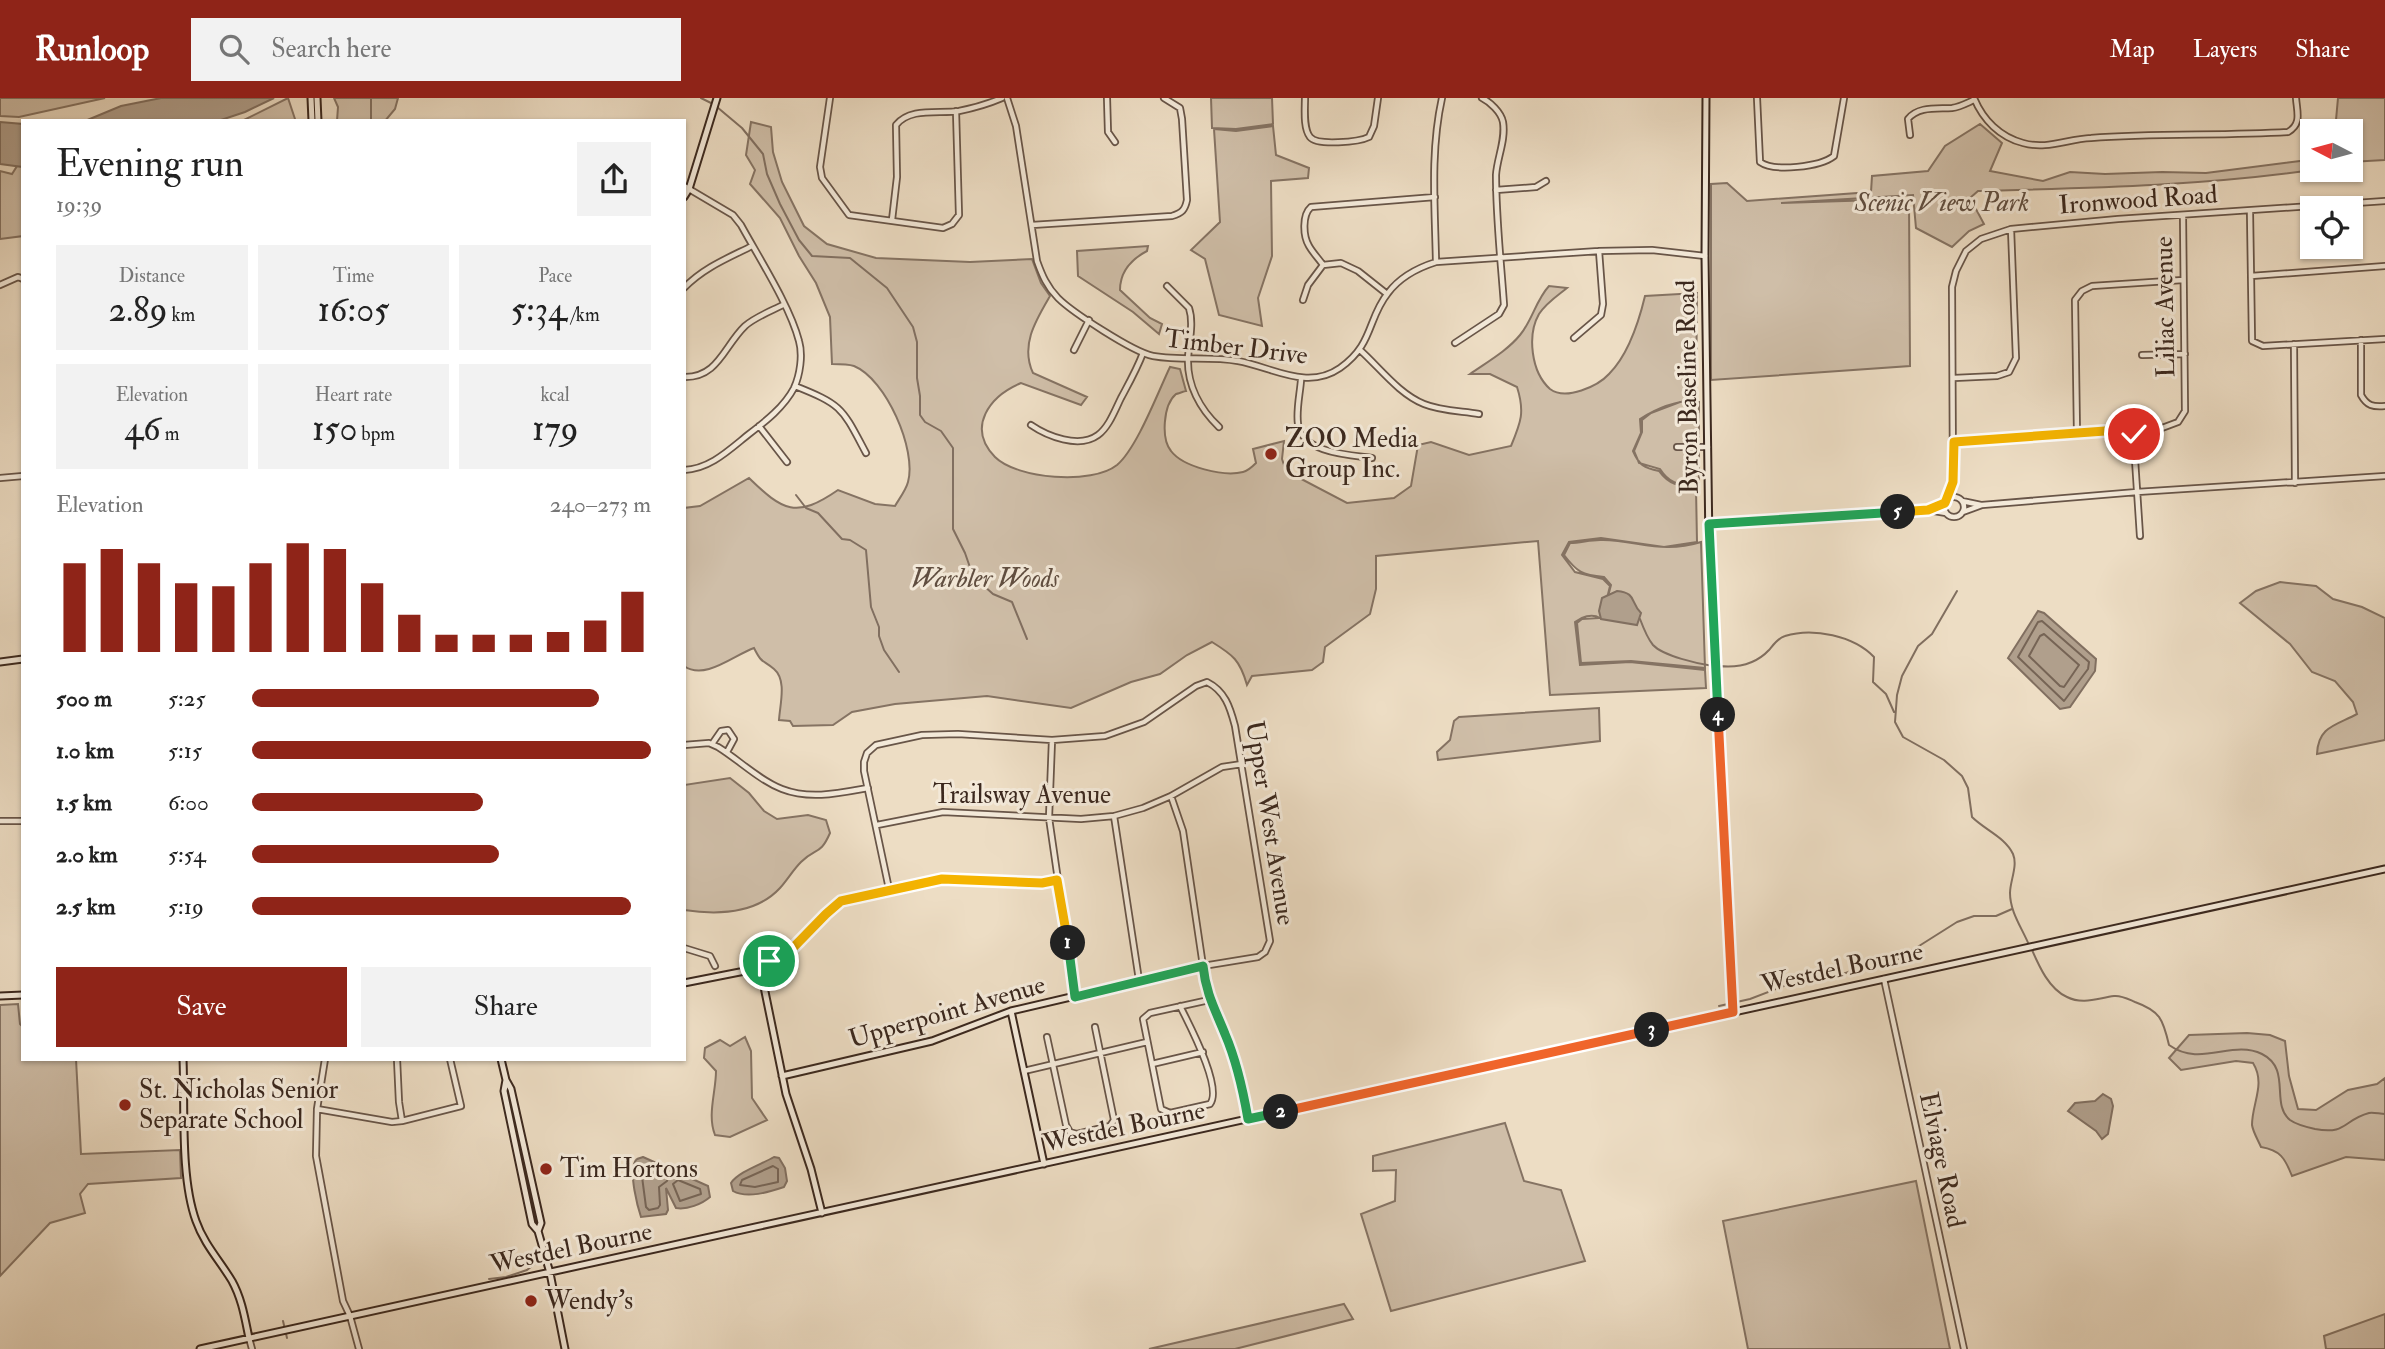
<!DOCTYPE html>
<meta charset="utf-8">
<style>
body{margin:0;font-family:"IM FELL Double Pica",serif;background:#f2f2f2;color:#222;height:100vh;display:flex;flex-direction:column;font-size:26px;white-space:nowrap}
*{box-sizing:border-box;margin:0}
p{font-size:23px;color:#767676}
.icon{flex:none;width:38px;height:38px;fill:none;stroke:currentColor;stroke-width:2;stroke-linecap:round;stroke-linejoin:round}
.map{position:relative;flex:1;overflow:hidden}
.drawer{position:absolute;left:21px;top:21px;width:665px;height:942px;display:flex;flex-direction:column;background:#fff;border-radius:0px;box-shadow:0 2px 5px #0004}
.drawer>*{flex:none}
.needle{width:46px;rotate:276deg}
.buttons{position:absolute;left:2300px;top:21px;display:grid;gap:14px}
.buttons a{display:grid;place-items:center;width:63px;height:63px;border-radius:0px;background:#fff;box-shadow:0 2px 5px #0004;font-size:35px}
.pin{position:absolute;display:grid;place-items:center;width:60px;height:60px;color:#fff;margin:-30px;border:4px solid #fff;border-radius:50%;box-shadow:0 2px 7px #0007}
.km{position:absolute;width:35px;height:35px;margin:-18px;border-radius:50%;background:#222;color:#fff;font-size:19px;line-height:35px;text-align:center}
.round{display:grid;place-items:center;flex:none;width:74px;height:74px;border-radius:0px;background:#f2f2f2}
.overview{display:flex;align-items:center;justify-content:space-between;height:119px;padding:0 35px}
h1{font-size:38px;font-weight:600;line-height:52px}
.stats{display:grid;grid-template-columns:repeat(3,1fr);gap:10px;height:119px;padding:7px 35px}
.stats div{display:grid;align-content:center;border-radius:0px;background:#f2f2f2;text-align:center}
.stats b{font-size:35px;font-weight:600}
.stats small{font-size:19px;font-weight:400}
.stats p{font-size:19px}
.chart{height:196px;padding:14px 35px}
.chart p{display:flex;justify-content:space-between}
.chart svg{width:100%;height:126px;margin-top:7px;stroke:#8f2418;stroke-width:6}
.primary-button{display:flex;gap:14px;margin-top:auto;padding:14px 35px}
.primary-button a{flex:1;height:80px;border-radius:0px;background:#8f2418;color:#fff;font-size:28px;font-weight:600;line-height:80px;text-align:center}
.primary-button a+a{background:#f2f2f2;color:#222}
ul{padding:0 35px;list-style:none;font-size:23px}
li{display:grid;grid-template-columns:112px 84px 1fr;align-items:center;height:52px}
li i{height:18px;border-radius:9px;background:#8f2418}
header{display:flex;align-items:center;gap:42px;box-sizing:border-box;height:98px;padding:0 35px;background:#8f2418;color:#fff}
header strong{font-size:33px}
nav{display:flex;gap:38px;margin-inline-start:auto;font-size:24px}
.search{width:490px;height:63px;background:#f2f2f2;display:flex;align-items:center;gap:18px;box-sizing:border-box;padding:0 24px;border-radius:0px;color:#767676;font-size:26px}
.map>svg:first-child{display:block}
</style>
<header>
<strong>Runloop</strong>
<div class="search"><svg class="icon" aria-label="search" viewBox="0 0 24 24"><circle cx="10" cy="10" r="6"/><path d="M15 15l6 6"/></svg>Search here</div>
<nav><a>Map</a><a>Layers</a><a>Share</a></nav>
</header>
<div class="map">
<svg width="2385" height="1251" viewBox="0 0 2385 1251">
<rect width="100%" height="100%" fill="#edddc4"/>
<filter id="stains"><feTurbulence type="fractalNoise" baseFrequency=".00286" numOctaves="4"/><feColorMatrix values="0 0 0 0 .2 0 0 0 0 .09 0 0 0 0 .02 0 0 0 .5 -.17"/></filter>
<radialGradient id="worn" r=".72"><stop offset=".6" stop-color="#630" stop-opacity="0"/><stop offset="1" stop-color="#630" stop-opacity=".3"/></radialGradient>
<!-- green -->
<path fill="#cfbea8" stroke="#857363" stroke-width="2" d="M0,0H105L19,19L0,18Z
M288,0L295,21L292,23H242Z
M334,0H398L395,11L385,23H337L338,9Z
M1211,0H1272L1273,26L1236,31L1212,30Z
M2338,0H2385V62L2350,64V33H2335Z
M751,24L771,29L773,54L782,84L804,128L827,146L876,160L970,164L1032,161L1041,185L1050,198C1036,222 1020,247 1033,275L1087,299L1081,307L1021,285C990,298 966,329 995,359C1017,381 1092,387 1117,367C1137,350 1158,294 1170,269L1180,271L1186,293C1185,293 1177,296 1176,296C1163,307 1161,341 1171,353C1183,369 1224,379 1243,374C1248,373 1252,369 1256,365L1253,351L1284,343L1282,361L1286,373L1347,405L1394,400L1411,388L1418,347L1431,344L1469,357L1511,348C1521,324 1525,314 1517,289L1490,276H1470C1487,264 1507,253 1520,237C1532,223 1536,202 1549,188L1567,190C1557,198 1546,205 1539,216C1527,237 1531,274 1550,291C1566,303 1598,288 1609,276C1628,257 1639,223 1645,198L1697,195L1696,302C1676,303 1657,310 1640,321L1641,335L1633,353C1639,367 1644,370 1659,373C1669,387 1679,388 1696,390L1697,444L1664,449L1601,440L1569,444L1562,457L1575,474L1603,481L1610,488L1602,521L1611,487L1604,479C1582,477 1577,474 1564,457L1570,445C1581,445 1592,441 1603,442C1640,443 1662,456 1701,444L1705,570L1631,563L1581,565L1577,525L1582,521L1600,520C1592,515 1581,519 1575,524L1580,567L1630,564L1705,572L1706,590L1550,597L1538,443L1376,458V491L1370,516L1325,549L1323,564L1312,572L1252,578L1247,587C1240,562 1233,557 1212,544L1187,557L1160,576L1131,584L1071,610L987,598L895,606L852,614L833,627L793,628L790,623L779,622C780,606 787,582 774,571C762,561 762,566 754,550C734,557 705,583 684,568V410L700,408L749,380C783,413 796,421 838,392L875,406L895,408C899,401 906,392 908,384C917,352 886,281 854,268C848,266 839,266 832,266L830,219L816,185L799,158L780,120L750,86L755,72L746,57Z
M1980,26L2002,45L1990,73L2043,83L2070,74L2105,76L2162,74L2206,75L2308,62L2312,60L2313,72C2202,88 2090,90 1978,93L1970,100L1984,126L1969,133L1952,149L1916,130L1913,97L1781,105L1909,101L1910,268L1711,282V86L1727,85L1747,103L1871,94L1872,78L1928,73L1945,48Z
M1273,28L1276,57L1309,70L1308,80L1271,83L1272,158L1258,200L1262,228L1219,217L1205,161L1191,152L1220,124L1214,31L1236,33Z
M19,65L23,66V138L0,141V73L12,76Z
M1148,148L1147,153C1132,161 1120,173 1120,192L1150,220L1162,226L1159,236L1133,214L1078,178L1077,153Z
M1680,304H1699V388C1681,386 1671,388 1660,371L1639,365L1634,353L1642,334V322L1651,315Z
M2280,484L2316,488L2333,501L2362,509L2385,520V642L2317,656C2318,628 2337,627 2357,616L2353,604L2335,583L2312,574L2290,546L2240,505L2256,493Z
M1599,610L1600,643L1438,662L1437,654L1450,642L1454,623L1459,619Z
M730,680L749,695L764,713L777,721L808,717L826,722L830,735C820,758 816,749 801,764C793,772 788,781 780,790C756,816 717,817 684,812V687Z
M18,906L20,926L23,929V961H76L81,1056L180,1052L181,1080L88,1086L80,1096L85,1115L50,1125L0,1178V907Z
M2247,935L2270,937L2285,943L2289,978L2298,1011L2316,1012L2348,992L2377,986L2385,980V1062L2346,1059L2292,1078C2285,1060 2280,1052 2261,1049C2258,1042 2253,1034 2252,1027C2252,1005 2266,986 2253,965L2236,963L2181,972L2169,960L2189,937Z
M745,939L751,953L752,1000L767,1022L730,1039L715,1037C707,1017 716,994 716,973L704,960L705,950L720,942L730,948Z
M1505,1025L1524,1083L1561,1092L1585,1163L1391,1213L1361,1116L1395,1103L1396,1072L1373,1073V1058Z
M1916,1083L1950,1251H1748L1723,1123Z
M1344,1206L1353,1221L1235,1251H1149Z
M2385,1216V1251H2326L2324,1238Z"/>
<!-- water -->
<path fill="#b09f8c" stroke="#816f60" stroke-width="2" d="M161,0H274L245,14L218,23H85L121,8Z
M0,24L23,26V69L0,66Z
M1617,493C1637,495 1630,504 1641,515L1637,527L1601,521L1599,513L1602,500Z
M2038,513L2044,515L2096,561L2095,573L2070,609L2060,611L2008,560Z
M2103,996L2111,1001L2113,1008L2108,1036L2102,1041L2096,1033L2068,1013L2075,1005L2095,1003Z
M643,1059L708,1088L710,1099C702,1106 687,1112 676,1110L666,1090L668,1112L666,1116L641,1119C637,1107 630,1078 634,1066C636,1060 638,1061 643,1059Z
M774,1059L779,1060L785,1070L787,1083L784,1089C769,1094 747,1101 733,1093L731,1085C738,1074 762,1066 774,1059Z"/>
<g fill="none" stroke-linecap="round" stroke-linejoin="round">
<!-- shore -->
<path stroke="#766455" stroke-width="2" d="M2042,523L2089,564L2088,571L2064,603L2018,559L2038,524Z
M2044,536L2079,567L2064,589L2060,588L2029,558L2040,538Z
M645,1067L659,1072L668,1079L667,1083L659,1089L660,1107L658,1110L649,1112L646,1109L641,1071Z
M773,1068L778,1071V1084L755,1089L740,1087L742,1082Z
M678,1082L700,1091L701,1096L680,1103L673,1086Z"/>
<!-- stream -->
<path stroke="#816f60" stroke-width="2" d="M701,0L713,6
M717,9L742,30L763,56L767,76L780,106L799,142L812,158L850,160L887,190L913,229L917,244V280L920,298V317L925,324L941,333L953,350V431L965,455L973,478L993,496L1012,504L1027,541
M371,23V0
M796,397L806,410L818,415L842,441L850,442L866,452L871,509L879,529V538L884,552L899,574
M1957,493L1932,536L1918,548L1902,578L1897,597L1895,624L1903,639L1944,662L1962,678L1968,690L1972,719C1985,732 2005,739 2013,756C2018,768 2010,783 2010,795C2010,814 2022,830 2029,847
M1640,521C1643,529 1648,541 1653,547C1663,558 1699,566 1713,568
M1719,568C1738,570 1755,567 1769,552C1774,546 1778,540 1785,538C1813,529 1854,538 1874,559L1873,584L1886,596L1894,614
M2032,852C2039,868 2049,891 2067,899C2083,907 2098,900 2114,898C2121,897 2128,901 2135,904C2160,913 2163,921 2169,947C2201,970 2232,941 2262,956C2292,971 2270,1006 2290,1022C2297,1027 2306,1029 2315,1031C2347,1037 2343,1022 2369,1015C2373,1014 2380,1016 2385,1016
M1719,908L1750,901L1789,886L1834,879L1863,869L1871,870L1886,866L1900,860L1957,824L1974,818H1996L2012,811
M489,1181L506,1179L527,1172L536,1165L553,1161
M283,1223L287,1240"/>
<!-- street casing -->
<g stroke="#685548" stroke-width="8">
<path id="street" d="M830,0L820,69L822,80L849,117L943,130L952,126L959,117L956,13
M1007,0L1016,28L1037,163C1042,177 1047,189 1058,200C1072,214 1133,254 1153,258C1181,263 1210,258 1238,263C1272,269 1307,293 1340,270C1374,246 1367,221 1388,195C1400,179 1417,170 1436,164L1599,153L1652,152L1705,158
M1107,0L1108,34L1115,44
M1305,0C1305,11 1303,30 1310,39C1317,48 1359,44 1369,39L1374,28L1378,0
M1757,0L1760,64C1774,74 1820,69 1834,58L1844,0
M1974,0C1983,22 2000,39 2023,45C2047,52 2067,41 2091,40C2157,35 2223,38 2288,34C2302,26 2297,14 2296,0
M1910,37L1908,21C1918,8 1937,11 1952,10C1960,9 1967,5 1974,2
M684,88L733,117L741,127C759,160 790,208 799,243C803,257 800,277 794,290C784,309 766,323 749,336C729,352 710,371 684,372
M1496,92L1536,89L1546,83
M2250,114L2252,243L2263,248L2385,241
M892,122L897,79L896,27C910,9 939,16 959,13C974,10 988,6 1002,0
M1032,127L1172,118C1182,115 1185,112 1187,102L1182,21L1180,10L1164,0
M1436,164C1435,109 1430,54 1442,0
M1323,167C1319,161 1313,155 1309,148C1303,138 1302,117 1311,109L1435,99
M2251,178L2385,168
M0,187L18,179L23,181
M1167,188L1189,210C1194,225 1189,244 1188,260C1187,287 1200,311 1219,329
M684,190C703,170 728,160 752,148
M1303,202L1308,187L1323,167L1341,165L1358,173L1387,196
M1574,240L1601,217L1603,206L1599,153
M2361,242V297C2367,308 2373,309 2385,308
M1455,245L1499,216L1504,207C1501,164 1496,121 1496,77C1497,60 1506,42 1503,24C1501,14 1490,4 1482,0
M2294,246L2295,385
M1074,252L1089,222
M1360,252C1380,270 1399,296 1424,306C1441,313 1461,313 1479,316
M2142,257L2185,256
M684,279C718,280 724,248 745,228C755,219 771,213 783,207
M1954,280L1997,278L2009,274L2016,260L2011,131
M1301,282C1300,296 1296,312 1298,326C1302,355 1349,357 1372,360
M795,288C843,307 842,310 866,355
M1031,327C1047,338 1079,351 1098,337C1109,329 1115,312 1121,300C1129,285 1137,271 1143,255
M759,328L787,364
M2133,331L2140,438
M2077,335L2075,202L2082,193L2092,188L2183,182
M1954,343L2162,330L2178,324L2185,313L2183,118
M1677,349H1708
M0,380L23,378
M1944 409a10 10 0 1 1 20 0a10 10 0 1 1-20 0Z
M1948,401L1953,384L1952,189L1956,173L1966,153L1981,141L2011,131L2118,121L2385,103
M1962,403L1981,407
M1929,411L1945,405
M1963,414L1982,407L2137,394L2385,378
M1709,426L1928,412L1946,415
M1052,642L1049,720L1075,899
M712,646L721,633L728,632L734,641L727,654
M684,647L709,645L718,649C739,662 759,682 782,691C810,702 840,695 868,690
M1114,718L1139,882
M0,723H23
M877,727L943,714L1081,721L1114,718L1143,710L1171,698L1222,669L1242,666
M889,791L864,673V664L867,655L876,647L922,637L958,636L1052,642L1105,638L1144,624L1196,588L1207,584C1225,593 1230,609 1235,628L1270,843L1265,854L1258,859L1203,868L1183,733L1171,698
M684,850L710,858L715,868
M770,865L786,857L826,816L841,803L942,781L1042,785L1057,782
M1884,881L1964,1251
M1180,908C1189,926 1223,990 1210,1006L1170,1015L1161,1011L1143,921L1150,915L1209,902
M1047,939L1066,1027L1070,1034L1077,1036L1110,1028L1114,1022L1095,929
M325,961L317,1011L316,1058L343,1203L350,1218L359,1251
M397,961L399,1004L402,1023L461,1008L450,961
M1152,966L1203,954
M1024,973L1147,944
M317,1011L392,1024L402,1023
M249,1240L252,1251"/>
</g>
<!-- secondary casing -->
<g stroke="#3b281e" stroke-width="9">
<path id="secondary" d="M311,0L312,23
M317,0L318,23
M1706,0L1705,158L1709,448L1733,914
M684,99L689,91L717,0
M0,564L23,561
M749 869a11 11 0 1 1 22 0a11 11 0 1 1-22 0Z
M762,879L786,996L811,1071L822,1115
M684,885L750,872
M0,898L23,897
M1011,913L1044,1066
M183,961C185,1009 180,1079 196,1123C204,1146 220,1163 232,1183C242,1201 245,1221 249,1240
M501,961L506,982L511,991L541,1125L538,1133L550,1175L565,1251
M782,978L932,943L1011,913L1203,868C1205,894 1216,912 1225,936C1237,963 1243,992 1248,1021
M506,982L504,993L532,1126L538,1133
M200,1251L2385,771"/>
</g>
<!-- street -->
<use href="#street" stroke="#f3e9d9" stroke-width="4.5"/>
<!-- secondary -->
<use href="#secondary" stroke="#f3e9d9" stroke-width="5"/>
</g>
<g fill="none" stroke-linecap="round" stroke-linejoin="round">
<!-- split-1 casing -->
<g stroke="#fff" stroke-width="14">
<path id="split-1" d="M769,863H777L786,857L826,816L841,803L942,781L1042,785L1057,782L1068,845"/>
</g>
<!-- split-2 casing -->
<g stroke="#fff" stroke-width="14">
<path id="split-2" d="M1068,845L1075,899L1203,868C1206,896 1215,911 1225,936C1237,964 1243,992 1248,1021L1281,1014"/>
</g>
<!-- split-3 casing -->
<g stroke="#fff" stroke-width="14">
<path id="split-3" d="M1281,1014L1652,932"/>
</g>
<!-- split-4 casing -->
<g stroke="#fff" stroke-width="14">
<path id="split-4" d="M1652,932L1733,914L1718,617"/>
</g>
<!-- split-5 casing -->
<g stroke="#fff" stroke-width="14">
<path id="split-5" d="M1718,617L1709,426L1898,414"/>
</g>
<!-- split-6 casing -->
<g stroke="#fff" stroke-width="14">
<path id="split-6" d="M1898,414L1928,412L1945,405L1953,384L1954,344L2133,331L2134,336"/>
</g>
<!-- split-1 -->
<use href="#split-1" stroke="#f5b400" stroke-width="9"/>
<!-- split-2 -->
<use href="#split-2" stroke="#22a559" stroke-width="9"/>
<!-- split-3 -->
<use href="#split-3" stroke="#f0652b" stroke-width="9"/>
<!-- split-4 -->
<use href="#split-4" stroke="#f0652b" stroke-width="9"/>
<!-- split-5 -->
<use href="#split-5" stroke="#22a559" stroke-width="9"/>
<!-- split-6 -->
<use href="#split-6" stroke="#f5b400" stroke-width="9"/>
</g>
<!-- markers -->
<g fill="#8f2418" stroke="#f3e9d9" stroke-width="2.5">
<circle cx="1271" cy="356" r="7"/>
<circle cx="125" cy="1007" r="7"/>
<circle cx="546" cy="1071" r="7"/>
<circle cx="531" cy="1203" r="7"/>
</g>
<g text-anchor="middle" dominant-baseline="central" stroke-width="6" stroke-linejoin="round" paint-order="stroke">
<!-- street labels -->
<g font-size="26" fill="#3b281e" stroke="#f3e9d9">
<text transform="translate(2138 102) rotate(-4)">Ironwood Road</text>
<text transform="translate(2165 209) rotate(-91)">Liliac Avenue</text>
<text transform="translate(1236 249) rotate(7)">Timber Drive</text>
<text transform="translate(1688 289) rotate(-91)">Byron Baseline Road</text>
<text x="1022" y="697">Trailsway Avenue</text>
<text transform="translate(1270 725) rotate(81)">Upper West Avenue</text>
<text transform="translate(1842 870) rotate(-12)">Westdel Bourne</text>
<text transform="translate(947 914) rotate(-16)">Upperpoint Avenue</text>
<text transform="translate(1124 1029) rotate(-12)">Westdel Bourne</text>
<text transform="translate(1942 1062) rotate(78)">Elviage Road</text>
<text transform="translate(571 1150) rotate(-12)">Westdel Bourne</text>
</g>
<!-- park labels -->
<g font-size="26" font-style="italic" fill="#604e40" stroke="#f3e9d9">
<text x="1942" y="105">Scenic View Park</text>
<text x="985" y="481">Warbler Woods</text>
</g>
<!-- poi labels -->
<g font-size="26" fill="#3b281e" stroke="#f3e9d9" text-anchor="start">
<text x="1285" y="341">ZOO Media<tspan x="1285" dy="30">Group Inc.</tspan></text>
<text x="139" y="992">St. Nicholas Senior<tspan x="139" dy="30">Separate School</tspan></text>
<text x="560" y="1071">Tim Hortons</text>
<text x="545" y="1203">Wendy's</text>
</g>
</g>
<rect width="100%" height="100%" filter="url(#stains)"/>
<rect width="100%" height="100%" fill="url(#worn)"/>
</svg>
<div class="buttons">
<a><svg class="needle" viewBox="-14 -14 28 28"><path d="M0-13l5 13h-10z" fill="#e53935"/><path d="M0 13l5-13h-10z" fill="#767676"/></svg></a>
<a><svg class="icon" aria-label="locate" viewBox="0 0 24 24"><circle cx="12" cy="12" r="6"/><path d="M12 2v4M12 18v4M2 12h4M18 12h4"/></svg></a>
</div>
<div class="pin" style="left:769px;top:863px;background:#1e9e55"><svg class="icon" aria-label="arrive" viewBox="0 0 24 24"><path d="M6 21V4h12l-3 4 3 4H6"/></svg></div>
<div class="pin" style="left:2134px;top:336px;background:#d93025"><svg class="icon" aria-label="check" viewBox="0 0 24 24"><path d="M5 12l5 5 9-10"/></svg></div>
<b class="km" style="left:1068px;top:845px">1</b>
<b class="km" style="left:1281px;top:1014px">2</b>
<b class="km" style="left:1652px;top:932px">3</b>
<b class="km" style="left:1718px;top:617px">4</b>
<b class="km" style="left:1898px;top:414px">5</b>
<section class="drawer">
<div class="overview"><div><h1>Evening run</h1><p>19:39</p></div><a class="round"><svg class="icon" aria-label="share" viewBox="0 0 24 24"><path d="M12 15V3M7 8l5-5 5 5M5 13v7h14v-7"/></svg></a></div>
<div class="stats">
<div><p>Distance</p><b>2.89<small> km</small></b></div>
<div><p>Time</p><b>16:05</b></div>
<div><p>Pace</p><b>5:34<small> /km</small></b></div>
</div>
<div class="stats">
<div><p>Elevation</p><b>46<small> m</small></b></div>
<div><p>Heart rate</p><b>150<small> bpm</small></b></div>
<div><p>kcal</p><b>179</b></div>
</div>
<div class="chart"><p><span>Elevation</span>240–273 m</p>
<svg viewBox="0 0 160 44" preserveAspectRatio="none"><path d="M5 44V13M15 44V8M25 44V13M35 44V20M45 44V21M55 44V13M65 44V6M75 44V8M85 44V20M95 44V31M105 44V38M115 44V38M125 44V38M135 44V37M145 44V33M155 44V23"/></svg>
</div>
<ul>
<li><b>500 m</b>5:25<i style="width:87%"></i></li>
<li><b>1.0 km</b>5:15<i style="width:100%"></i></li>
<li><b>1.5 km</b>6:00<i style="width:58%"></i></li>
<li><b>2.0 km</b>5:54<i style="width:62%"></i></li>
<li><b>2.5 km</b>5:19<i style="width:95%"></i></li>
</ul>
<div class="primary-button"><a>Save</a><a>Share</a></div>
</section>
</div>
